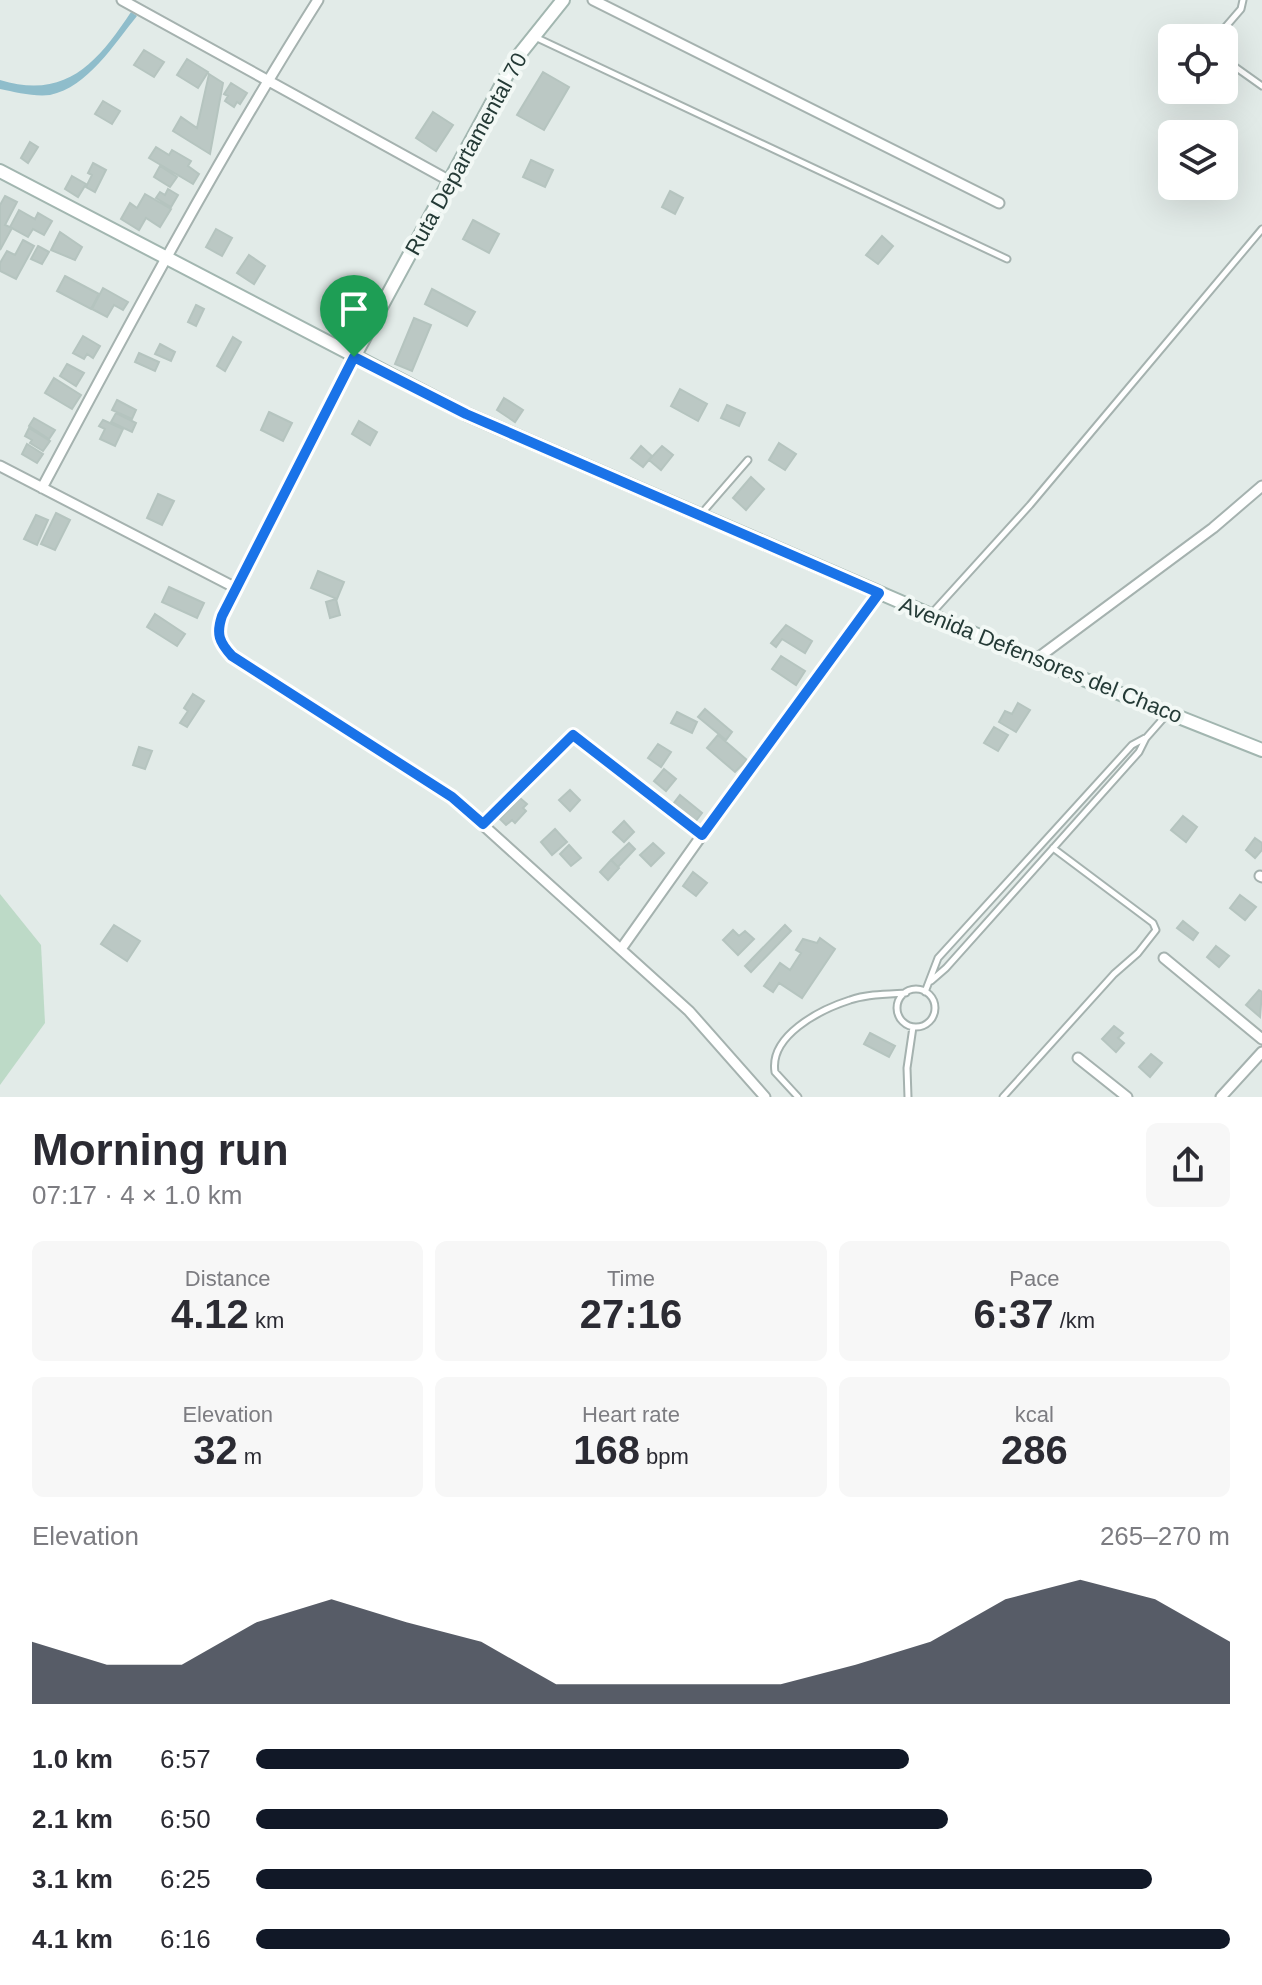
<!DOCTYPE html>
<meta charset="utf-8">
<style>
body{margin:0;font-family:Arial,sans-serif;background:#f7f7f7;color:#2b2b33;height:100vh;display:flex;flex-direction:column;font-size:30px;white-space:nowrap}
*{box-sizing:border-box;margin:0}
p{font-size:26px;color:#7c7c81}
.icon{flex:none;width:44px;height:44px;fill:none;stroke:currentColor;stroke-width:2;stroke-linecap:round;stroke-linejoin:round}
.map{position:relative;height:1097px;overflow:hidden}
.details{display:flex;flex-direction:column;background:#fff;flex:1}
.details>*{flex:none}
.fabs{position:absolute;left:1158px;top:24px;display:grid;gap:16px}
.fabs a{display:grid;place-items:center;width:80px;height:80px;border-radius:12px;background:#fff;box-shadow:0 8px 32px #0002;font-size:40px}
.pin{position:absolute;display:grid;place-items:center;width:68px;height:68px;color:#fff;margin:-82px -34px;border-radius:50% 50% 50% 0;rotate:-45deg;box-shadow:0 0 8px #0007}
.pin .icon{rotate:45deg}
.round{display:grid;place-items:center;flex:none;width:84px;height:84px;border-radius:12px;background:#f7f7f7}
.summary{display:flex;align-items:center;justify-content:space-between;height:136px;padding:0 32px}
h1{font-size:44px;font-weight:800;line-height:60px}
.stats{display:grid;grid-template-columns:repeat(3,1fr);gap:12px;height:136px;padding:8px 32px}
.stats div{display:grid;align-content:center;border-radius:12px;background:#f7f7f7;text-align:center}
.stats b{font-size:40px;font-weight:800}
.stats small{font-size:22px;font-weight:400}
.stats p{font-size:22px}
.chart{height:224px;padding:16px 32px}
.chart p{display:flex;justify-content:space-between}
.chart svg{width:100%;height:144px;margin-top:8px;fill:#111827;opacity:.7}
ul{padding:0 32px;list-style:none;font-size:26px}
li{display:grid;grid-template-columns:128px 96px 1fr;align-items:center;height:60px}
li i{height:20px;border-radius:10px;background:#111827}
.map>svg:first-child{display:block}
</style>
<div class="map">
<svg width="1262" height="1097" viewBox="0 0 1262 1097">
<rect width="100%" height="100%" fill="#e2ebe8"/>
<!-- green -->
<path fill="#bddac7" d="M0,894L41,945L45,1023L0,1085Z"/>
<!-- water -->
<path fill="#8fbdcb" d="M131,12L137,16C114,44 88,87 50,95C34,97 15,92 0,89V80C66,100 97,63 131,12Z"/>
<!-- building -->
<path fill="#bbc8c4" stroke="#b5c4bf" stroke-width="2" d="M144,50L164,62L154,77L134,65Z
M187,59L208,72L198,88L177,75Z
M543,72L569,87L544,130L517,115Z
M209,74L223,83L210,154L173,131L181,117L197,128Z
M231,83L247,93L240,104L237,102L234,107L225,101L228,96L224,94Z
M103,101L120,111L112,124L95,114Z
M433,112L453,125L436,151L416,138Z
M30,142L38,147L28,163L21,158Z
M156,147L169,155L172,150L191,161L188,166L199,174L193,184L149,158Z
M531,160L553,170L545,187L523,177Z
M93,163L106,170L95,192L86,187L92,175L88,173Z
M160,166L177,177L170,187L154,177Z
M72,176L86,184L78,197L65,189Z
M168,189L178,195L171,207L156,198L160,192L165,195Z
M670,191L683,198L675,214L662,207Z
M145,194L171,209L160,227L146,218L139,230L121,219L130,203L137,208Z
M5,196L17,202L5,225L12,228L0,250V205Z
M19,210L35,219L38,213L52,221L44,235L33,229L28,237L10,227Z
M473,220L499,234L489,253L463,239Z
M216,229L232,238L222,256L206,247Z
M60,232L82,247L75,260L51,250Z
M882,236L893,246L878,264L866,255Z
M23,240L34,246L16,279L0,271V263L7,251L15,255Z
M38,246L49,252L42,264L31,259Z
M249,255L265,266L254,284L237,273Z
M65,276L99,294L91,309L57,291Z
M103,288L128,302L123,310L114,305L107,317L92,309Z
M432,289L475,312L467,326L425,304Z
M196,305L204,309L196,326L188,322Z
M414,318L431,325L412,371L395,364Z
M83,336L100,346L93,358L87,354L84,359L73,353Z
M233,337L241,342L225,371L217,366Z
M160,344L175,352L171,361L155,354Z
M139,353L159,362L155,371L135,362Z
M67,364L84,373L76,386L60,376Z
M54,378L81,395L72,409L45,393Z
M680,389L707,404L698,421L671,406Z
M504,398L523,410L515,422L497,410Z
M117,400L136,410L132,419L112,410Z
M727,405L745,413L739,426L721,418Z
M269,412L292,423L283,441L261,430Z
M116,413L136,423L132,432L111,422Z
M34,418L55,430L49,439L29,426Z
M103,420L123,429L115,446L100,439L105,429L99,426Z
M359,421L377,432L370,445L352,434Z
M29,428L50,441L43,451L30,443L32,440L25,436Z
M779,443L796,454L785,470L769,460Z
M27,444L43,454L37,463L22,454Z
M641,446L652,456L643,467L631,458Z
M662,446L673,455L661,470L649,460Z
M751,477L764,489L746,510L733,498Z
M158,494L174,501L162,525L147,518Z
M56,513L70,520L55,550L41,544Z
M36,515L48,520L37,545L24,539Z
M318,571L344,582L337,599L311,588Z
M169,587L204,603L197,618L162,602Z
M336,599L340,615L330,618L326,602Z
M155,614L185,634L177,646L147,627Z
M786,625L812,641L805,653L782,639L776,647L771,643Z
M781,656L805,671L796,685L772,669Z
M193,694L204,701L187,727L180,723L188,711L184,708Z
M1018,703L1030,710L1016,732L999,722L1005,711L1012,714Z
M705,709L732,732L726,740L698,717Z
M677,712L697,722L692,733L671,723Z
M994,727L1008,735L998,751L984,743Z
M718,735L747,760L735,772L707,748Z
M658,744L671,752L661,767L648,758Z
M139,747L152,751L145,769L133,765Z
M664,769L676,779L666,791L654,781Z
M570,790L580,800L570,811L559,800Z
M680,795L702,813L692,826L670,808Z
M520,798L527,804L523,808L526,811L515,823L512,820L506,825L500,819Z
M1183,816L1197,827L1186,842L1171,830Z
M624,821L634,832L624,842L613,832Z
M555,829L567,842L552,855L541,842Z
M1255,838L1262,843V850L1255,858L1246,850Z
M629,843L635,849L618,867L611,860Z
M653,843L664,853L651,866L640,855Z
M569,845L581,858L571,866L560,854Z
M611,860L619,868L608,880L600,872Z
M693,872L707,883L696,896L683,886Z
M1240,895L1256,907L1245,920L1230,908Z
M1183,921L1198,933L1193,940L1177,928Z
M114,925L140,941L127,961L101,944Z
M785,925L791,931L751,972L745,966Z
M733,930L739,936L745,931L754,939L738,955L723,940Z
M820,938L835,949L802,998L779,983L773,992L764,986L780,963L790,970L801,953L796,950L803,939L817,943Z
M1216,946L1229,956L1219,967L1207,957Z
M1259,990L1262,992L1260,1017L1246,1005Z
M1114,1026L1123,1033L1118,1038L1124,1043L1116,1052L1102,1039Z
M870,1033L895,1046L889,1057L864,1044Z
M1151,1054L1162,1063L1150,1077L1139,1067Z"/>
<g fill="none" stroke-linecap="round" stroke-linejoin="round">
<!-- lane casing -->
<g stroke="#a5b2af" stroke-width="9">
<path id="lane" d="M535,37L1007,259
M1216,38L1241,9L1243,0
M1224,59L1262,86
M702,513L748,460
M932,613L1030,505L1262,229
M931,981L946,968L1139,752L1146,738L1168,713
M897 1008a19 19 0 1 1 38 0a19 19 0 1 1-38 0Z
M925,992L938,958L1132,745L1145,738
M798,1097L775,1072C769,1036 819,1010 850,1000C867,994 888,994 906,993
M908,1097L907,1068L913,1027
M1003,1097L1114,974L1138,953L1156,930L1153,923L1053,848"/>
</g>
<!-- street casing -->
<g stroke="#a5b2af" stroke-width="13">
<path id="street" d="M122,0L450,181
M593,0L999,203
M354,357L222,616C216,634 219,642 232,656L452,797L689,1011L765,1097
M0,466L236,588
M42,488C130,323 218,158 318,0
M1035,660L1213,528L1262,486
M483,824L573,735L702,835L879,593
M1260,876L1262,877
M621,949L702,835
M1164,958L1262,1039
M1078,1058L1127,1097
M1221,1097L1262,1052"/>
</g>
<!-- secondary casing -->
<g stroke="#a2b6b0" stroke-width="16">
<path id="secondary" d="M0,171L466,414L1035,660L1262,750
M354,357L515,60L563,0"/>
</g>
<!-- lane -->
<use href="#lane" stroke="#fff" stroke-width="5"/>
<!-- street -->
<use href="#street" stroke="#fff" stroke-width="9"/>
<!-- secondary -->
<use href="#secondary" stroke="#fff" stroke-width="12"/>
</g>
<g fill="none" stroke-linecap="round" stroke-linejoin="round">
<!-- route casing -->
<g stroke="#fff" stroke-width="16">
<path id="route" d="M354,357L466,414L879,593L702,835L573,735L483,824L452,797L232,656C219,642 216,634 222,616Z"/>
</g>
<!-- route -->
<use href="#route" stroke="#1a73e8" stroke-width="10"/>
</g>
<g text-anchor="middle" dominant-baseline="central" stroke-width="8" stroke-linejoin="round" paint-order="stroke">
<!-- street labels -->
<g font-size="22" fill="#243a36" stroke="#f2f8f5">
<text transform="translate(466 154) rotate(-61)">Ruta Departamental 70</text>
<text transform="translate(1041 660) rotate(22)">Avenida Defensores del Chaco</text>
</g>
</g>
</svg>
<div class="fabs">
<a><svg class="icon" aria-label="locate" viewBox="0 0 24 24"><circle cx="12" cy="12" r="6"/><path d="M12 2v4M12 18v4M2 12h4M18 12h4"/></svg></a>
<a><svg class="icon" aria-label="layers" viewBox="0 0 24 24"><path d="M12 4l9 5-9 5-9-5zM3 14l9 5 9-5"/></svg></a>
</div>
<div class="pin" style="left:354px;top:357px;background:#1e9e55"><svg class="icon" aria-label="arrive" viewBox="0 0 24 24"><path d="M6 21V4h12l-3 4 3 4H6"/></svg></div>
</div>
<section class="details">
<div class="summary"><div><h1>Morning run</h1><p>07:17 · 4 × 1.0 km</p></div><a class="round"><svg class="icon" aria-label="share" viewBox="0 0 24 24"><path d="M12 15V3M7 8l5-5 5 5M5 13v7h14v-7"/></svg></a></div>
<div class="stats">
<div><p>Distance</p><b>4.12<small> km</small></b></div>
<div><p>Time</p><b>27:16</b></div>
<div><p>Pace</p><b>6:37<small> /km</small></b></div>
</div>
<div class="stats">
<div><p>Elevation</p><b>32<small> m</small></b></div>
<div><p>Heart rate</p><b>168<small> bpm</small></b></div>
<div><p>kcal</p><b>286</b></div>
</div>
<div class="chart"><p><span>Elevation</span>265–270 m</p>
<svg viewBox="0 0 160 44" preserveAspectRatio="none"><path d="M0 44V25L10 32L20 32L30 19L40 12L50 19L60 25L70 38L80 38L90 38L100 38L110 32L120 25L130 12L140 6L150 12L160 25V44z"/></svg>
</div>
<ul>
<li><b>1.0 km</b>6:57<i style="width:67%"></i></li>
<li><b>2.1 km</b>6:50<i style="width:71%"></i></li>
<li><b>3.1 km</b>6:25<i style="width:92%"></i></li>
<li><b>4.1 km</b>6:16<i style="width:100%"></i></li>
</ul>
</section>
